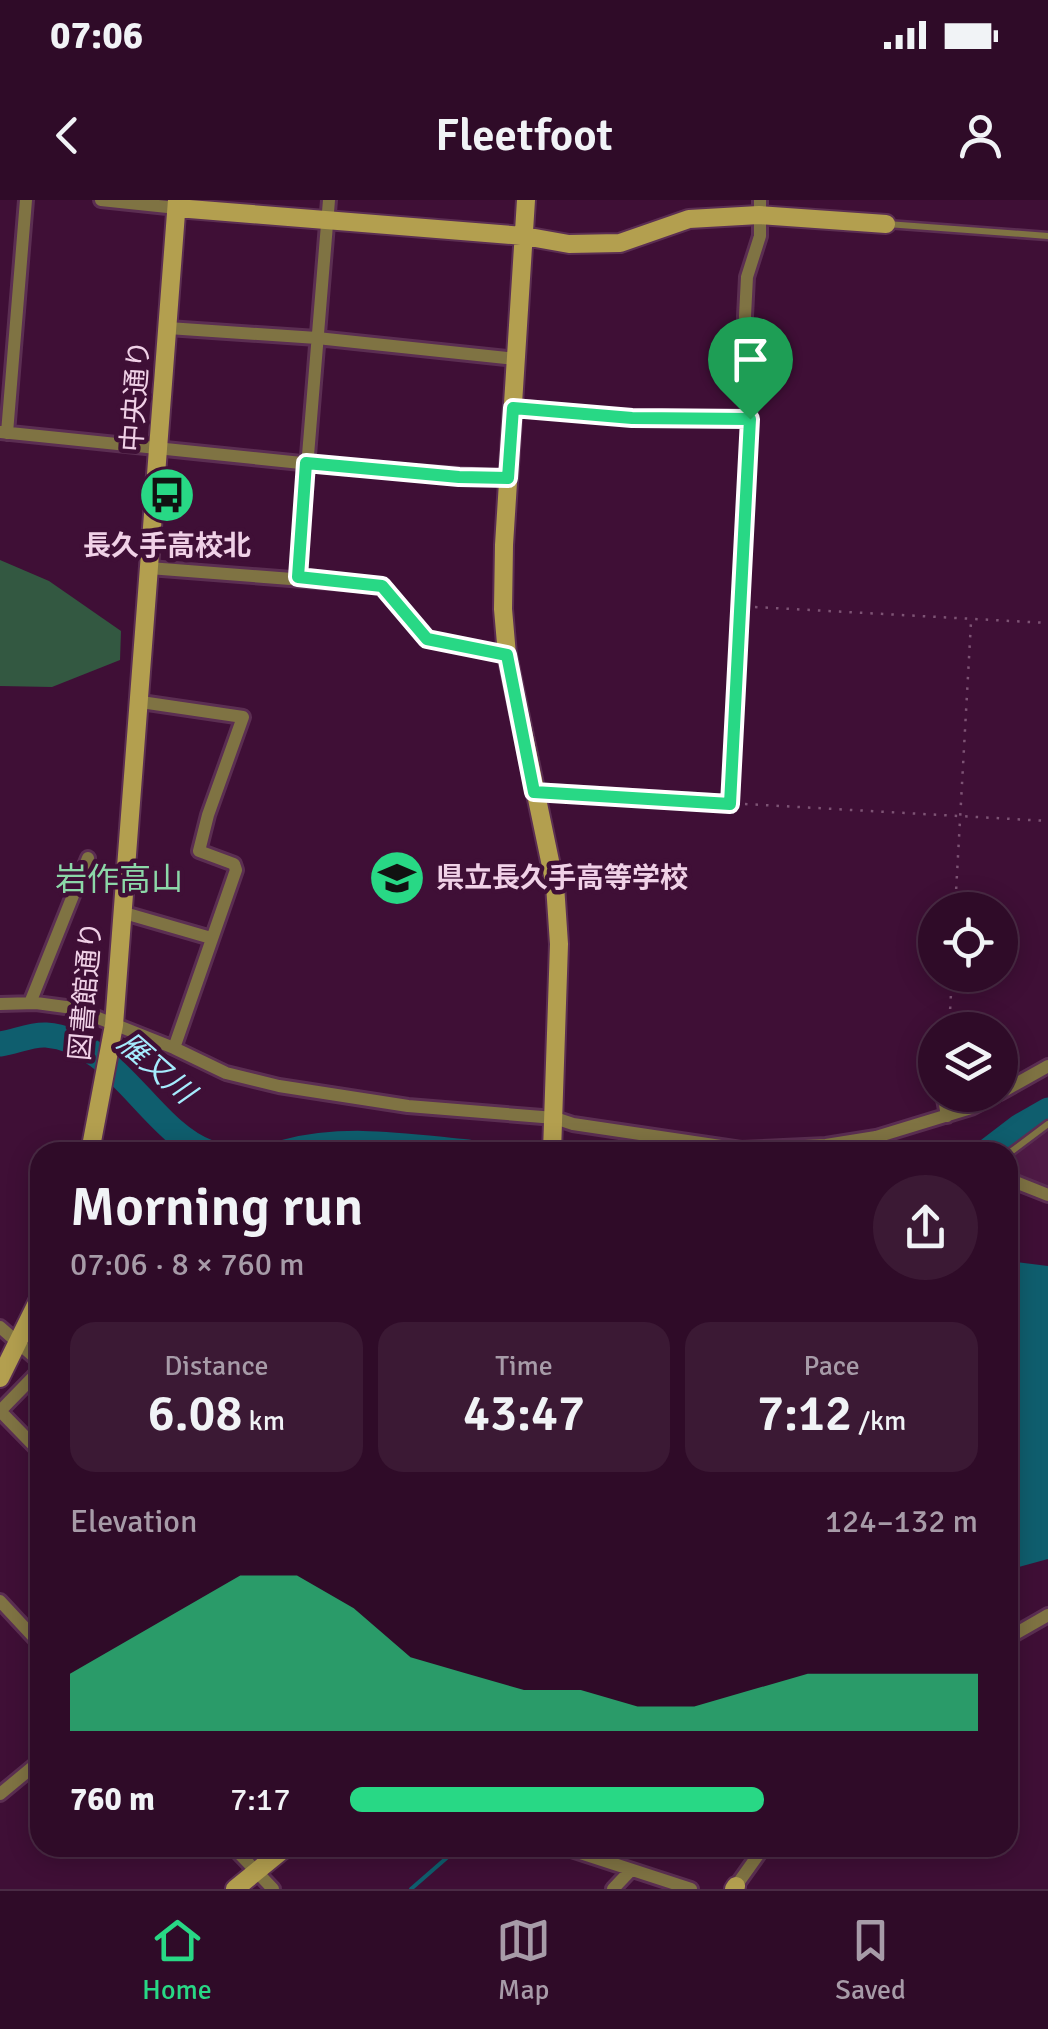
<!DOCTYPE html>
<meta charset="utf-8">
<style>
body{margin:0;font-family:Signika,"Noto Sans JP",sans-serif;background:#3b1934;color:#f1f3f6;height:100vh;display:flex;flex-direction:column;font-size:38px;white-space:nowrap}
*{box-sizing:border-box;margin:0}
p{font-size:32px;color:#a79ba8}
.icon{flex:none;width:55px;height:55px;fill:none;stroke:currentColor;stroke-width:2;stroke-linecap:round;stroke-linejoin:round}
.map{position:relative;flex:1;overflow:hidden}
.drawer{position:absolute;left:30px;top:942px;width:988px;height:715px;display:flex;flex-direction:column;background:#2f0b28;border-radius:30px;box-shadow:0 5px 25px #0003,0 0 0 2px #4a2b45}
.drawer>*{flex:none}
.controls{position:absolute;left:918px;top:692px;display:grid;gap:20px}
.controls a{display:grid;place-items:center;width:100px;height:100px;border-radius:50%;background:#2f0b28;box-shadow:0 5px 25px #0003,0 0 0 2px #4a2b45;font-size:50px}
.pin{position:absolute;display:grid;place-items:center;width:85px;height:85px;color:#fff;margin:-102px -42px;border-radius:50% 50% 50% 0;rotate:-45deg;box-shadow:0 0 10px #0007}
.pin .icon{rotate:45deg}
.round{display:grid;place-items:center;flex:none;width:105px;height:105px;border-radius:52px;background:#3b1934}
.overview{display:flex;align-items:center;justify-content:space-between;height:170px;padding:0 40px}
h1{font-size:55px;font-weight:600;line-height:75px}
.metrics{display:grid;grid-template-columns:repeat(3,1fr);gap:15px;height:170px;padding:10px 40px}
.metrics div{display:grid;align-content:center;border-radius:25px;background:#3b1934;text-align:center}
.metrics b{font-size:50px;font-weight:600}
.metrics small{font-size:28px;font-weight:400}
.metrics p{font-size:28px}
.chart{height:280px;padding:20px 40px}
.chart p{display:flex;justify-content:space-between}
.chart svg{width:100%;height:180px;margin-top:10px;fill:#28d885;opacity:.7}
ul{padding:0 40px;list-style:none;font-size:32px}
li{display:grid;grid-template-columns:160px 120px 1fr;align-items:center;height:75px}
li i{height:25px;border-radius:12px;background:#28d885}
.status{display:flex;justify-content:space-between;align-items:center;height:70px;padding:0 50px;background:#2f0b28;direction:ltr}
.status svg{height:28px;fill:currentColor}
header{display:flex;justify-content:space-between;align-items:center;height:130px;padding:0 40px;background:#2f0b28;font-size:45px;font-weight:600}
.tabs{display:flex;justify-content:space-around;align-items:center;height:140px;border-top:2px solid #4a2b45;background:#2f0b28;font-size:28px;color:#a79ba8}
.tabs a{display:grid;justify-items:center;gap:5px}
.tabs .current{color:#28d885}
.map>svg:first-child{display:block}
</style>
<div class="status"><b>07:06</b><svg viewBox="0 0 49 12"><path d="M0 12V9h3v3zM5 12V6h3v6zM10 12V3h3v9zM15 12V0h3v12zM26 1h20v11H26zM47 4h2v5h-2z"/></svg></div>
<header><svg class="icon" aria-label="back" viewBox="0 0 24 24"><path d="M15 5l-7 7 7 7"/></svg>Fleetfoot<svg class="icon" aria-label="person" viewBox="0 0 24 24"><circle cx="12" cy="8" r="4"/><path d="M4 21q1-7 8-7t8 7"/></svg></header>
<div class="map">
<svg width="1048" height="1689" viewBox="0 0 1048 1689">
<rect width="100%" height="100%" fill="#3f0f36"/>
<!-- built -->
<path fill="#4f1a45" d="M1048,898V988L1008,975V952H975Z"/>
<!-- green -->
<path fill="#335841" d="M0,360L49,381L121,431L120,460L52,487L0,486Z"/>
<!-- water -->
<path fill="#0f5e6e" d="M1008,1061L1048,1066V1359L1008,1370Z"/>
<g fill="none" stroke-linecap="round" stroke-linejoin="round">
<!-- stream -->
<path stroke="#0f5e6e" stroke-width="4" d="M530,1648L538,1650
M411,1689L458,1648"/>
<!-- river -->
<path stroke="#0f5e6e" stroke-width="25" d="M0,844C15,842 31,834 46,835C116,840 150,931 208,952
M285,952C346,936 405,946 468,952
M986,952L1020,926L1048,910"/>
<!-- lane casing -->
<g stroke="#5b2e52" stroke-width="11">
<path id="lane" d="M887,24L1048,36
M1008,954L1048,924"/>
</g>
<!-- street casing -->
<g stroke="#5b2e52" stroke-width="18">
<path id="street" d="M101,0L177,8
M168,128L317,138L516,159
M513,207L631,218L750,219
M0,232L350,268L508,278
M7,233L26,0
M149,368L382,386L427,439L507,455
M298,377L329,0
M141,502L243,517L208,615L199,651L234,664L236,670L174,848
M534,591L730,603L750,219L745,116L747,77L760,36V0
M121,712L211,738
M30,803L88,658
M0,804L36,803L73,808L174,848L226,873L279,886L408,906L555,918L573,924L741,949L826,945L876,937L971,908L996,895
M1000,893L1048,866
M944,899L947,916
M1008,979L1048,995
M0,1127L40,1162
M0,1211L40,1252
M0,1211L40,1170
M39,1283L40,1282
M0,1401L40,1444
M1008,1438L1048,1415
M0,1594L40,1561
M234,1648L273,1689
M565,1648L691,1689
M736,1686L763,1648
M613,1689L631,1670"/>
</g>
<!-- secondary casing -->
<g stroke="#5b2e52" stroke-width="22">
<path id="secondary" d="M526,0L504,345L503,409L507,455L555,685L559,744L552,952
M177,8L524,36L569,44L620,43L689,19L759,15L886,24
M90,952L114,825L177,0
M0,1178L40,1097
M235,1689L285,1648
M734,1689L736,1686"/>
</g>
<!-- path -->
<path stroke="#7d5374" stroke-width="2.5" stroke-dasharray="2.5 8" stroke-linecap="butt" d="M755,407L1048,423
M745,604L1048,621
M955,710L971,422
M949,830L952,775"/>
<!-- lane -->
<use href="#lane" stroke="#7f7343" stroke-width="6"/>
<!-- street -->
<use href="#street" stroke="#7f7343" stroke-width="12"/>
<!-- secondary -->
<use href="#secondary" stroke="#b39f4f" stroke-width="18"/>
</g>
<g fill="none" stroke-linecap="round" stroke-linejoin="round">
<!-- route casing -->
<g stroke="#fff" stroke-width="20">
<path id="route" d="M513,208L632,218L750,219L730,604L534,592L507,455L427,439L382,386L298,377L306,263L459,277L508,278Z"/>
</g>
<!-- route -->
<use href="#route" stroke="#28d885" stroke-width="12"/>
</g>
<!-- icons -->
<defs>
<g id="bus-disc" transform="scale(2.875)"><circle r="9.5" fill="#28d885" stroke="#3f0f36"/><path d="M-5-6H5V4H4V6H2V4H-2V6H-4V4H-5ZM-3.5-4V0h7V-4ZM-3.5 1.2v1.5H-2V1.2ZM2 1.2v1.5H3.5V1.2Z" fill="#111"/></g>
<g id="school-disc" transform="scale(2.875)"><circle r="9.5" fill="#28d885" stroke="#3f0f36"/><path d="M0-5L7-2L0 1L-7-2ZM-4 1L0 2.5L4 1V4Q0 6-4 4Z" fill="#111"/></g>
</defs>
<g fill-rule="evenodd">
<use href="#bus-disc" x="167" y="295"/>
<use href="#school-disc" x="397" y="678"/>
</g>
<g text-anchor="middle" dominant-baseline="central" stroke-width="9" stroke-linejoin="round" paint-order="stroke">
<!-- street labels -->
<g font-size="28" fill="#f0d1e7" stroke="#3f0f36">
<text transform="translate(136 196) rotate(-86)">中央通り</text>
<text transform="translate(86 791) rotate(-85)">図書館通り</text>
</g>
<!-- poi labels -->
<g font-size="28" font-weight="bold" fill="#f0d1e7" stroke="#3f0f36">
<text x="167" y="346">長久手高校北</text>
<text x="436" y="678" text-anchor="start">県立長久手高等学校</text>
</g>
<!-- water labels -->
<g font-size="30" font-style="italic" fill="#a5ebfd" stroke="#3f0f36">
<text transform="translate(156 868) rotate(41)">雁又川</text>
</g>
<!-- quarter labels -->
<g font-size="32" fill="#8cd7a8" stroke="#3f0f36">
<text x="119" y="679">岩作高山</text>
</g>
</g>
</svg>
<div class="controls">
<a><svg class="icon" aria-label="locate" viewBox="0 0 24 24"><circle cx="12" cy="12" r="6"/><path d="M12 2v4M12 18v4M2 12h4M18 12h4"/></svg></a>
<a><svg class="icon" aria-label="layers" viewBox="0 0 24 24"><path d="M12 4l9 5-9 5-9-5zM3 14l9 5 9-5"/></svg></a>
</div>
<div class="pin" style="left:750px;top:219px;background:#1e9e55"><svg class="icon" aria-label="arrive" viewBox="0 0 24 24"><path d="M6 21V4h12l-3 4 3 4H6"/></svg></div>
<section class="drawer">
<div class="overview"><div><h1>Morning run</h1><p>07:06 · 8 × 760 m</p></div><a class="round"><svg class="icon" aria-label="share" viewBox="0 0 24 24"><path d="M12 15V3M7 8l5-5 5 5M5 13v7h14v-7"/></svg></a></div>
<div class="metrics">
<div><p>Distance</p><b>6.08<small> km</small></b></div>
<div><p>Time</p><b>43:47</b></div>
<div><p>Pace</p><b>7:12<small> /km</small></b></div>
</div>
<div class="chart"><p><span>Elevation</span>124–132 m</p>
<svg viewBox="0 0 160 44" preserveAspectRatio="none"><path d="M0 44V30L10 22L20 14L30 6L40 6L50 14L60 26L70 30L80 34L90 34L100 38L110 38L120 34L130 30L140 30L150 30L160 30V44z"/></svg>
</div>
<ul>
<li><b>760 m</b>7:17<i style="width:66%"></i></li>
</ul>
</section>
</div>
<nav class="tabs">
<a class="current"><svg class="icon" aria-label="home" viewBox="0 0 24 24"><path d="M3 11l9-7 9 7M6 9v11h12V9"/></svg>Home</a>
<a><svg class="icon" aria-label="map" viewBox="0 0 24 24"><path d="M3 6l6-2 6 2 6-2v14l-6 2-6-2-6 2zM9 4v14M15 6v14"/></svg>Map</a>
<a><svg class="icon" aria-label="saved" viewBox="0 0 24 24"><path d="M7 4h10v16l-5-4-5 4z"/></svg>Saved</a>
</nav>
